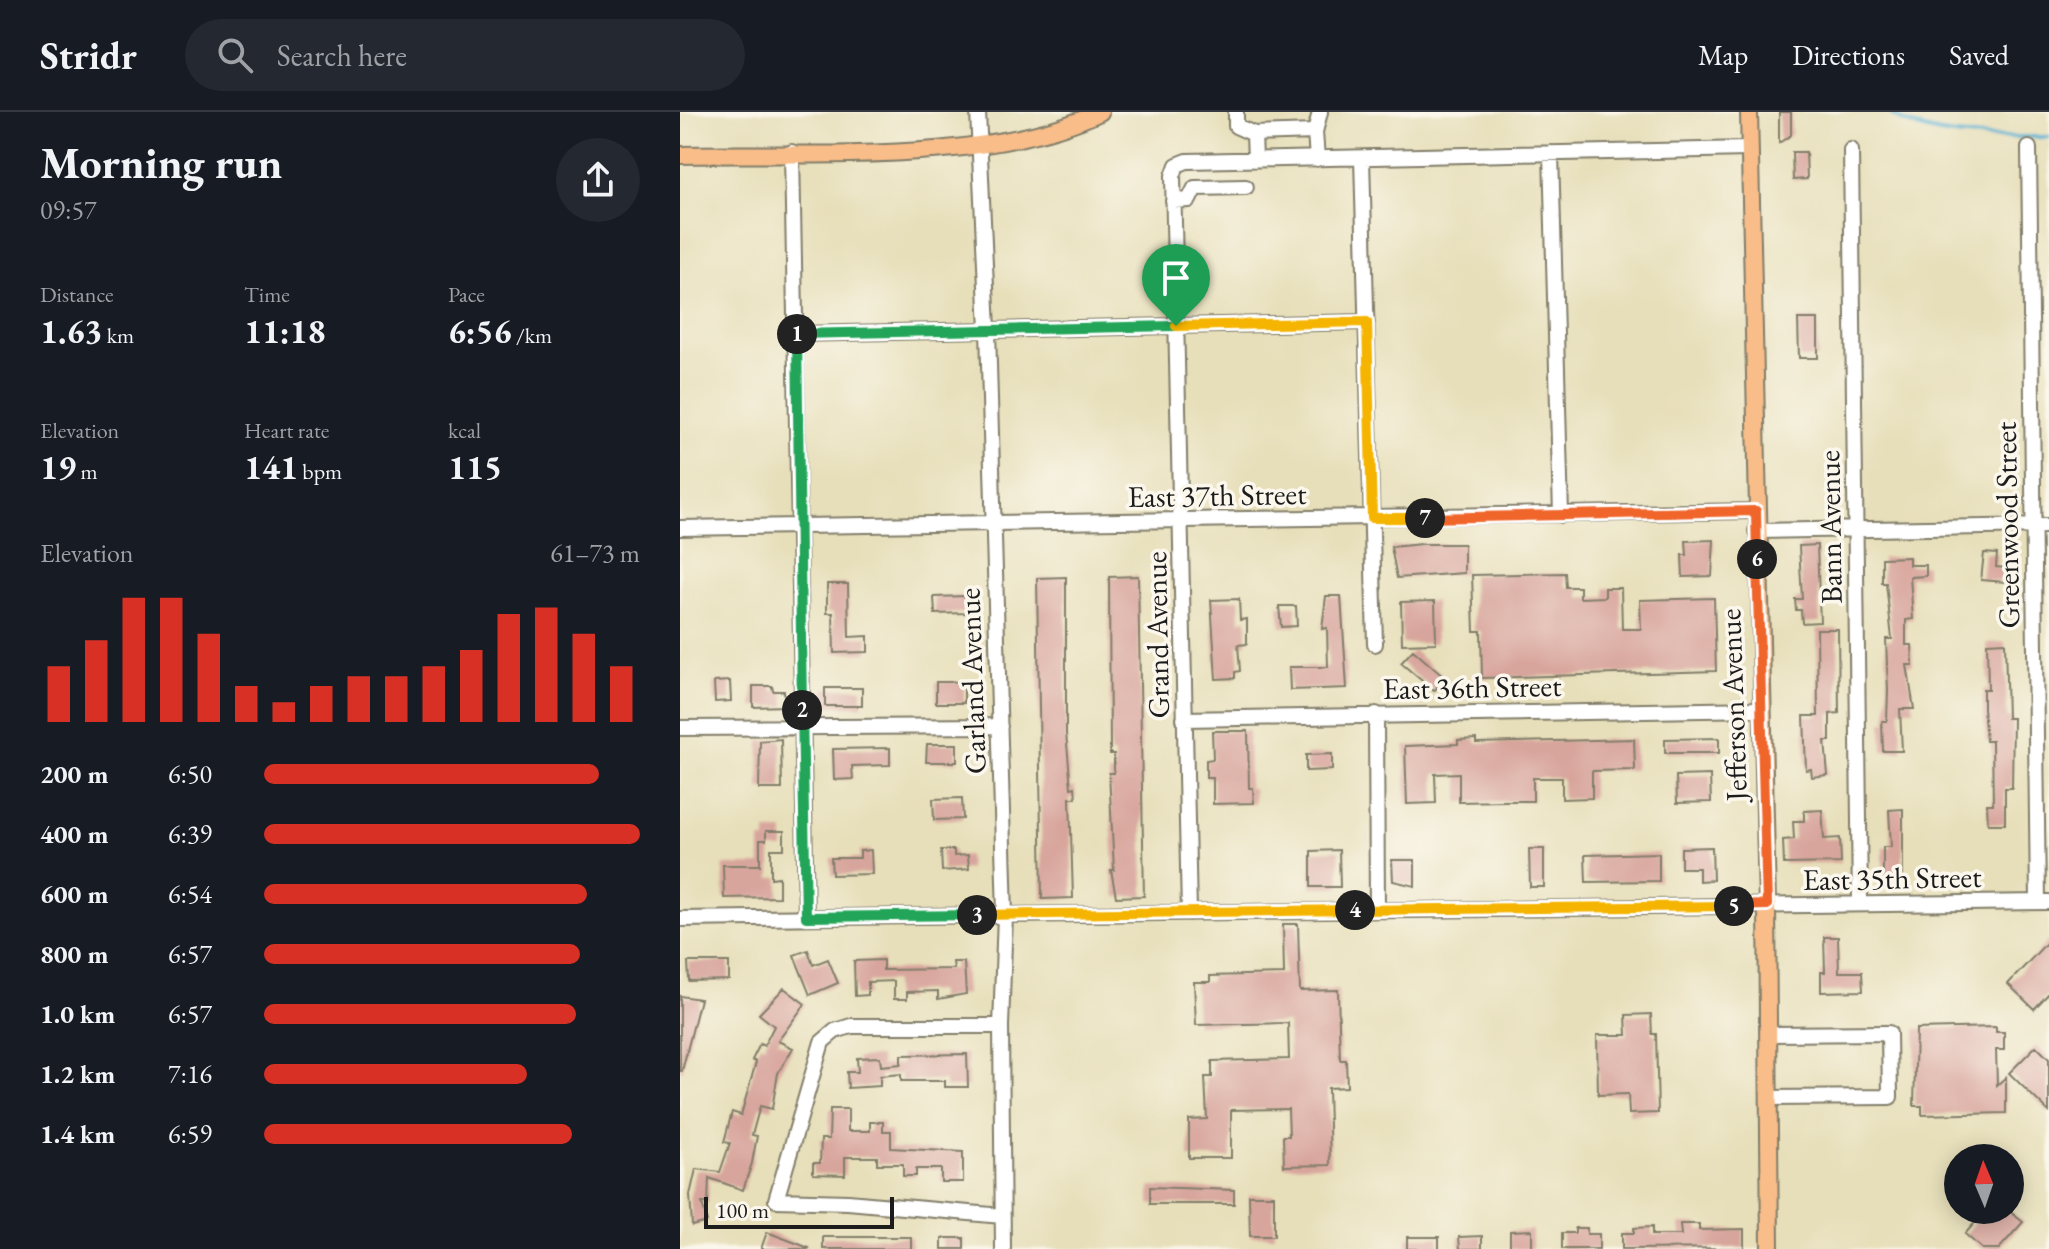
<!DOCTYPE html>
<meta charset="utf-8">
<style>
body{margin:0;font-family:"EB Garamond",serif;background:#242831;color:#f1f3f6;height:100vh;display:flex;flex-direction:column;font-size:30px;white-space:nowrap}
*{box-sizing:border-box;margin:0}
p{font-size:26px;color:#9ea1a6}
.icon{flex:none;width:44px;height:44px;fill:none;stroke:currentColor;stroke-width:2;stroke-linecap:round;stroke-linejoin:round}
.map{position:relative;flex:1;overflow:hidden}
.side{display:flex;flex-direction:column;background:#171b24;width:680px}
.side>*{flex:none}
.needle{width:52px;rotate:358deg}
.buttons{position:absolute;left:1264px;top:1032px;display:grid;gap:16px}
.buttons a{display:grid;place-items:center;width:80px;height:80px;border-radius:50%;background:#171b24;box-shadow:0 4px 20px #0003;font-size:40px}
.scale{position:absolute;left:24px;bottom:20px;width:190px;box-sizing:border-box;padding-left:8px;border:4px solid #1c1c1c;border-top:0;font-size:22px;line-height:28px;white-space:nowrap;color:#1c1c1c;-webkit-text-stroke:6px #fbf7ec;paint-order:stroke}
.pin{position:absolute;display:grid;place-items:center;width:68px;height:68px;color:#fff;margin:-82px -34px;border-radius:50% 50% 50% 0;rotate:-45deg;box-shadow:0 0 8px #0007}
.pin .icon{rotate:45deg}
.km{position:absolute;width:40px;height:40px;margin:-20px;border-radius:50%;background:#222;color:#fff;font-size:22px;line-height:40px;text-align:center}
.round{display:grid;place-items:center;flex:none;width:84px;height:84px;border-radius:42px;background:#242831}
.headline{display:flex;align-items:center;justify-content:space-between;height:136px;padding:0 40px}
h1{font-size:44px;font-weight:700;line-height:60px}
.figures{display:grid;grid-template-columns:repeat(3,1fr);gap:12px;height:136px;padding:8px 40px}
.figures div{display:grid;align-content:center}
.figures b{font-size:34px;font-weight:700}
.figures small{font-size:22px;font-weight:400}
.figures p{font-size:22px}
.chart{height:224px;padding:16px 40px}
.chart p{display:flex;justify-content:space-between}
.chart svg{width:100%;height:144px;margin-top:8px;stroke:#d93025;stroke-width:6}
ul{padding:0 40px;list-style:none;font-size:26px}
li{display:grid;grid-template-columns:128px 96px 1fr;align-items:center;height:60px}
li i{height:20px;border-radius:10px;background:#d93025}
header{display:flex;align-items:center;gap:48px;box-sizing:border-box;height:112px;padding:0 40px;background:#171b24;border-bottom:2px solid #363941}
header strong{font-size:38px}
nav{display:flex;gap:44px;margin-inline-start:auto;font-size:28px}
.search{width:560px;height:72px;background:#242831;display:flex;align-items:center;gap:20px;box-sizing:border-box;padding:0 28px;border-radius:44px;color:#9ea1a6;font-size:30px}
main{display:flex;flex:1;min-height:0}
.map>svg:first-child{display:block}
</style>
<header>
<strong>Stridr</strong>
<div class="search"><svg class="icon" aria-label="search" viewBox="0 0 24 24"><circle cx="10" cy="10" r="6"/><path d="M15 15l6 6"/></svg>Search here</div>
<nav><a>Map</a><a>Directions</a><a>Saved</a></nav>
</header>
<main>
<section class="side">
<div class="headline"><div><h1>Morning run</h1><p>09:57</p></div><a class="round"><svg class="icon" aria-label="share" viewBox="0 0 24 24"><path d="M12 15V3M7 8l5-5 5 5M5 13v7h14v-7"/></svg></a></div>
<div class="figures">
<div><p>Distance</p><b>1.63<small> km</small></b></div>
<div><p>Time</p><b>11:18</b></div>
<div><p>Pace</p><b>6:56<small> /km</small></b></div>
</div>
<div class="figures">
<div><p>Elevation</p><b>19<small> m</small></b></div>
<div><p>Heart rate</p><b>141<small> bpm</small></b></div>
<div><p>kcal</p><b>115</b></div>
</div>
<div class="chart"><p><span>Elevation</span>61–73 m</p>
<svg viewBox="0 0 160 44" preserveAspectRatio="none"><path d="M5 44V27M15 44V19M25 44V6M35 44V6M45 44V17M55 44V33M65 44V38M75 44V33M85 44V30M95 44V30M105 44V27M115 44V22M125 44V11M135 44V9M145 44V17M155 44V27"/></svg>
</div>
<ul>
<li><b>200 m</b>6:50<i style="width:89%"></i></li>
<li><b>400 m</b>6:39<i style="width:100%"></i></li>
<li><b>600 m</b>6:54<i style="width:86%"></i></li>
<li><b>800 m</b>6:57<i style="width:84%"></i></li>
<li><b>1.0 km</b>6:57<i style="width:83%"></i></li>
<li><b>1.2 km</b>7:16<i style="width:70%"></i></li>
<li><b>1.4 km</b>6:59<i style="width:82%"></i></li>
</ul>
</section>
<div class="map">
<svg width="1369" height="1137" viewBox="0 0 1369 1137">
<rect width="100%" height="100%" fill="#fbf7ec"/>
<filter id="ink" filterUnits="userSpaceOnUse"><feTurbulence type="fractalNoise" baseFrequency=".0125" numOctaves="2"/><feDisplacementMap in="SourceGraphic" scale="16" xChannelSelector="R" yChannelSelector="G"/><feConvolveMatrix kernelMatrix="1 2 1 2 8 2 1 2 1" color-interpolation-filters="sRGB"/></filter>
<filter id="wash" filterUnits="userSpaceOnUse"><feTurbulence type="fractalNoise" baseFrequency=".006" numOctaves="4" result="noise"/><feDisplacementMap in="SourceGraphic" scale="32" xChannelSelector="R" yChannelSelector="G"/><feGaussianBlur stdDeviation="1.8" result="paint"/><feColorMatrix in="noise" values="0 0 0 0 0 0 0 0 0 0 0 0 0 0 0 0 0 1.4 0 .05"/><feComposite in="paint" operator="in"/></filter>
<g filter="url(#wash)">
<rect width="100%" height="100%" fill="#e7dfba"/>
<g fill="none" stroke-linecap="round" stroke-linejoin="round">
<!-- stream -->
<path stroke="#51aecf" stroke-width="4" d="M1208,0C1253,32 1317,24 1369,25"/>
</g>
<g id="blocks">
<!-- building -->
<path fill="#d8a59c" d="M1099,0H1111V23L1099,31Z
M1112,40H1126L1127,67L1113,68Z
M1118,207H1138V246H1119Z
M1034,428L1032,464L1003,465L1002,443H1007L1006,429Z
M742,432H784V461L717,466L711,435Z
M1137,433L1140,510L1122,511L1121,498H1116L1115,487H1122L1119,434Z
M1304,441L1317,442L1316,455L1327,456L1326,470L1301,468Z
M1229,445V453H1246V464L1230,465L1233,507L1226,508V533H1232L1233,553H1227L1234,597H1220L1222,639H1203L1202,609H1207L1208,578L1206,527H1212L1206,471H1202V446Z
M885,461L886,475H900V486L925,485V476H941L942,517H961L960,488L1034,486L1036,559L802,566L801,519H794L792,463Z
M458,464L464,784L436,785L431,758H434L429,661H434V642H430L429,465Z
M386,465V621L391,676L395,675L396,686H390L393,786L362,787L357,466Z
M147,472H168L169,525L188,524V540L154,541L153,501H147Z
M286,484V501L255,502L254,485Z
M646,484H661L667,576L610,578L609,555H648L647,516L642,517Z
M559,487L560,508L567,507V532L558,533L560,559L555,560V566L536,567L531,488Z
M755,489L756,531L722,532L721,490Z
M599,494H616L617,514L601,515Z
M1137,517H1158L1159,601L1150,602V629H1145L1148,663L1132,665L1131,657L1126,658L1124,604H1138Z
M1325,530L1327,606H1333L1332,676H1325V712H1308L1307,692H1313L1312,629H1306L1303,596V577H1308L1307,531Z
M733,538L765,566L754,579L721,551Z
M50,569L51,589L35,590L34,570Z
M256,570H284V591H256Z
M73,574H92L93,579H104L105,594L73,595Z
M145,576H182V594H145Z
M532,619H568L569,676H573L574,691L533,692V666H526V648L533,647Z
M1039,626V641H985V627Z
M101,627L102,677H79L80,629Z
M796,627V631L954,627L955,658L912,659V686L882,687V666H853V689H825L779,690V661L755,662L756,691L727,692L725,634L778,632V628Z
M247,632H277V650H246Z
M210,636V653L172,654L173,667L154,668L153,637Z
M652,642V658L626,659V643Z
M1030,663L1031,690L997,691L996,664Z
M282,686L283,707L254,708L253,687Z
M1223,697V768L1203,769V735H1211L1209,698Z
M1142,698L1144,727L1160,726L1161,751L1104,752L1103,728L1114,727L1113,709H1124V699Z
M86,719H104V737H91V766L99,765V785L44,786L43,753H80V728H86Z
M1032,735L1033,768L1019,769V756H1001V736Z
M849,737H864V775H850Z
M191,738L192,762L152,763L151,746H180V739Z
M261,738H274V744L288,743L289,757L262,759Z
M659,738L660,775H631V739Z
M979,741V769L906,770L905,743Z
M712,748H735V774L713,769Z
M603,812H618L620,879L658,878L660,948H666L667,975L648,976L650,1053L604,1054L603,1024H609L608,997L551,998V1046H509V1008L527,1007L525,965H532V949L609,947L608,911L516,913L514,870H530V864L604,862Z
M1144,825H1158L1159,860H1182L1183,879L1141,880V860H1145Z
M1369,828V881L1354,897L1328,872Z
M128,838L133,853L148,847L158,871L130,883L114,843Z
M203,848V858L274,857L273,850H284L286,882L258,887V879L227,880V887H214V869L188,870V883L175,884L174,849Z
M8,850H49V868L9,869Z
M104,876L125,892L98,929L113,936L98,961L92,997L80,994L72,1023L77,1024L72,1051L63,1078L29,1066L28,1091H22L27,1110L12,1114L10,1083L16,1057L40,1060L50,1031L44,1030L52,1000L61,1003L76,950L72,948L80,932L84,934L94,914L79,902Z
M0,884L20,887L2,959H0Z
M971,902L972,922H976L978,1001L949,1002L948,982L918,983L917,923H947L946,903Z
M1316,915V920H1324V938H1316L1317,973L1326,965V1001L1242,1003V994H1234L1236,917Z
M1356,934L1369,947V1000L1329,961Z
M287,942L288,975H265V969H221V962L200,964V974L168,976L167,960H178L177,946L200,945L201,954L221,952V943Z
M150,997H168V1019H190V1010H203V1019H211V1036L283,1040V1070H261V1057H236V1064H223V1052H197V1045H165V1063L133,1062V1051H140L141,1027H149Z
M470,1075L554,1078V1092H470Z
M569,1083H594V1124H570Z
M1306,1098H1328L1343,1110L1319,1137H1302L1285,1122Z
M1000,1112H1019V1118L1064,1117V1136L942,1137V1121H954V1116L972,1115V1123H1001Z
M895,1116H907V1122H919V1137H882V1121H895Z
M852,1118V1137H830V1119Z
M87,1120L129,1136L128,1137H81Z
M802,1124V1137H780L779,1125Z
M143,1125H231V1137H143Z
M727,1125H759V1137H727Z
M262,1126H284V1137H262Z"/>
</g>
</g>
<g filter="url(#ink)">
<use href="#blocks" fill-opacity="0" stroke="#827e6b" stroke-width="2"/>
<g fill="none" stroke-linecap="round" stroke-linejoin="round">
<!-- minor casing -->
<g stroke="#827e6b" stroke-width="18">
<path id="minor" d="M298,0L308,218L325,803L321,914L323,1137
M556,0V14L574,22
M1349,36L1358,790
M1171,38L1180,792
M112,40L126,805
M871,41L881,403
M682,46L695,532
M637,47L635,20L640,0
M575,48L574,22L635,20
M493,89L509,88L515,76L566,75
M115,222L687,210
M0,416L1076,399
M1076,419L1369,414
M696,602L697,798
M504,607L1080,597
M0,616L320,614
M509,801L493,64L497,53L507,49L1069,37
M0,807L1369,790
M321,914H171L155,919L142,930L96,1088L168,1090L322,1104
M1088,922L1209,921L1210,985L1089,986"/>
</g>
<!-- major casing -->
<g stroke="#827e6b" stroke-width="20">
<path id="major" d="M1069,0L1087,793L1090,1137
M0,43C127,40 305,54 420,0"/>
</g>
<!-- minor -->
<use href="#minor" stroke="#fff" stroke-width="14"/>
<!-- major -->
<use href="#major" stroke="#f8bd89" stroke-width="16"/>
</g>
</g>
<g fill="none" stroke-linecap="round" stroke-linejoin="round" filter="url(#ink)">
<!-- split-1 casing -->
<g stroke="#fff" stroke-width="16">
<path id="split-1" d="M117,222L496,214"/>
</g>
<!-- split-2 casing -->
<g stroke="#fff" stroke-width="16">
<path id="split-2" d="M117,222L122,598"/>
</g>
<!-- split-3 casing -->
<g stroke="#fff" stroke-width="16">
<path id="split-3" d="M122,598L126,805L297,803"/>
</g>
<!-- split-4 casing -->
<g stroke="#fff" stroke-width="16">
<path id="split-4" d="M297,803L675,798"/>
</g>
<!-- split-5 casing -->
<g stroke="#fff" stroke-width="16">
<path id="split-5" d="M675,798L1054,794"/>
</g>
<!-- split-6 casing -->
<g stroke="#fff" stroke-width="16">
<path id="split-6" d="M1054,794L1087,793L1077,447"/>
</g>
<!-- split-7 casing -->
<g stroke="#fff" stroke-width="16">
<path id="split-7" d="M745,406L1076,399L1077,447"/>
</g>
<!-- split-8 casing -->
<g stroke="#fff" stroke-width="16">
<path id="split-8" d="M496,214L687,210L692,406H745"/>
</g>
<!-- split-1 -->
<use href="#split-1" stroke="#22a559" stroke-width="10"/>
<!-- split-2 -->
<use href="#split-2" stroke="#22a559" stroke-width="10"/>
<!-- split-3 -->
<use href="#split-3" stroke="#22a559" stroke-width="10"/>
<!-- split-4 -->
<use href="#split-4" stroke="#f5b400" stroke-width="10"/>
<!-- split-5 -->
<use href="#split-5" stroke="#f5b400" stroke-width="10"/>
<!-- split-6 -->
<use href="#split-6" stroke="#f0652b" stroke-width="10"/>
<!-- split-7 -->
<use href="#split-7" stroke="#f0652b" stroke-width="10"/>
<!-- split-8 -->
<use href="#split-8" stroke="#f5b400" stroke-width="10"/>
</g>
<g text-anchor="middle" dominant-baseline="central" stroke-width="7" stroke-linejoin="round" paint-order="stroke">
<!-- street labels -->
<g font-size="30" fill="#1c1c1c" stroke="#fbf7ec">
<text transform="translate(537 383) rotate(-1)">East 37th Street</text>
<text transform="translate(1327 413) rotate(-91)">Greenwood Street</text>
<text transform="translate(1150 415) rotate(-91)">Bann Avenue</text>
<text transform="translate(477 523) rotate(-91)">Grand Avenue</text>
<text transform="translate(292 569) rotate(-92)">Garland Avenue</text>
<text transform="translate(792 575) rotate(-1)">East 36th Street</text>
<text transform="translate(1053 593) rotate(-92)">Jefferson Avenue</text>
<text transform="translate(1212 766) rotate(-1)">East 35th Street</text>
</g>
</g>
</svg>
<div class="buttons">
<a><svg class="needle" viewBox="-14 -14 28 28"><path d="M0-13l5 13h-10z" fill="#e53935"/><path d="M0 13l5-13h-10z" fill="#9ea1a6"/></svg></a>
</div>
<div class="scale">100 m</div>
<div class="pin" style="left:496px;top:214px;background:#1e9e55"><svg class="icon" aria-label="arrive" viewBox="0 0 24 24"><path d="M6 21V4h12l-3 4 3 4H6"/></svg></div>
<b class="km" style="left:117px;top:222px">1</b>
<b class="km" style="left:122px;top:598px">2</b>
<b class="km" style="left:297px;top:803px">3</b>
<b class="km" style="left:675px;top:798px">4</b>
<b class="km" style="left:1054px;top:794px">5</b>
<b class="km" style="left:1077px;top:447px">6</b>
<b class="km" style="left:745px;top:406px">7</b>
</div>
</main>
